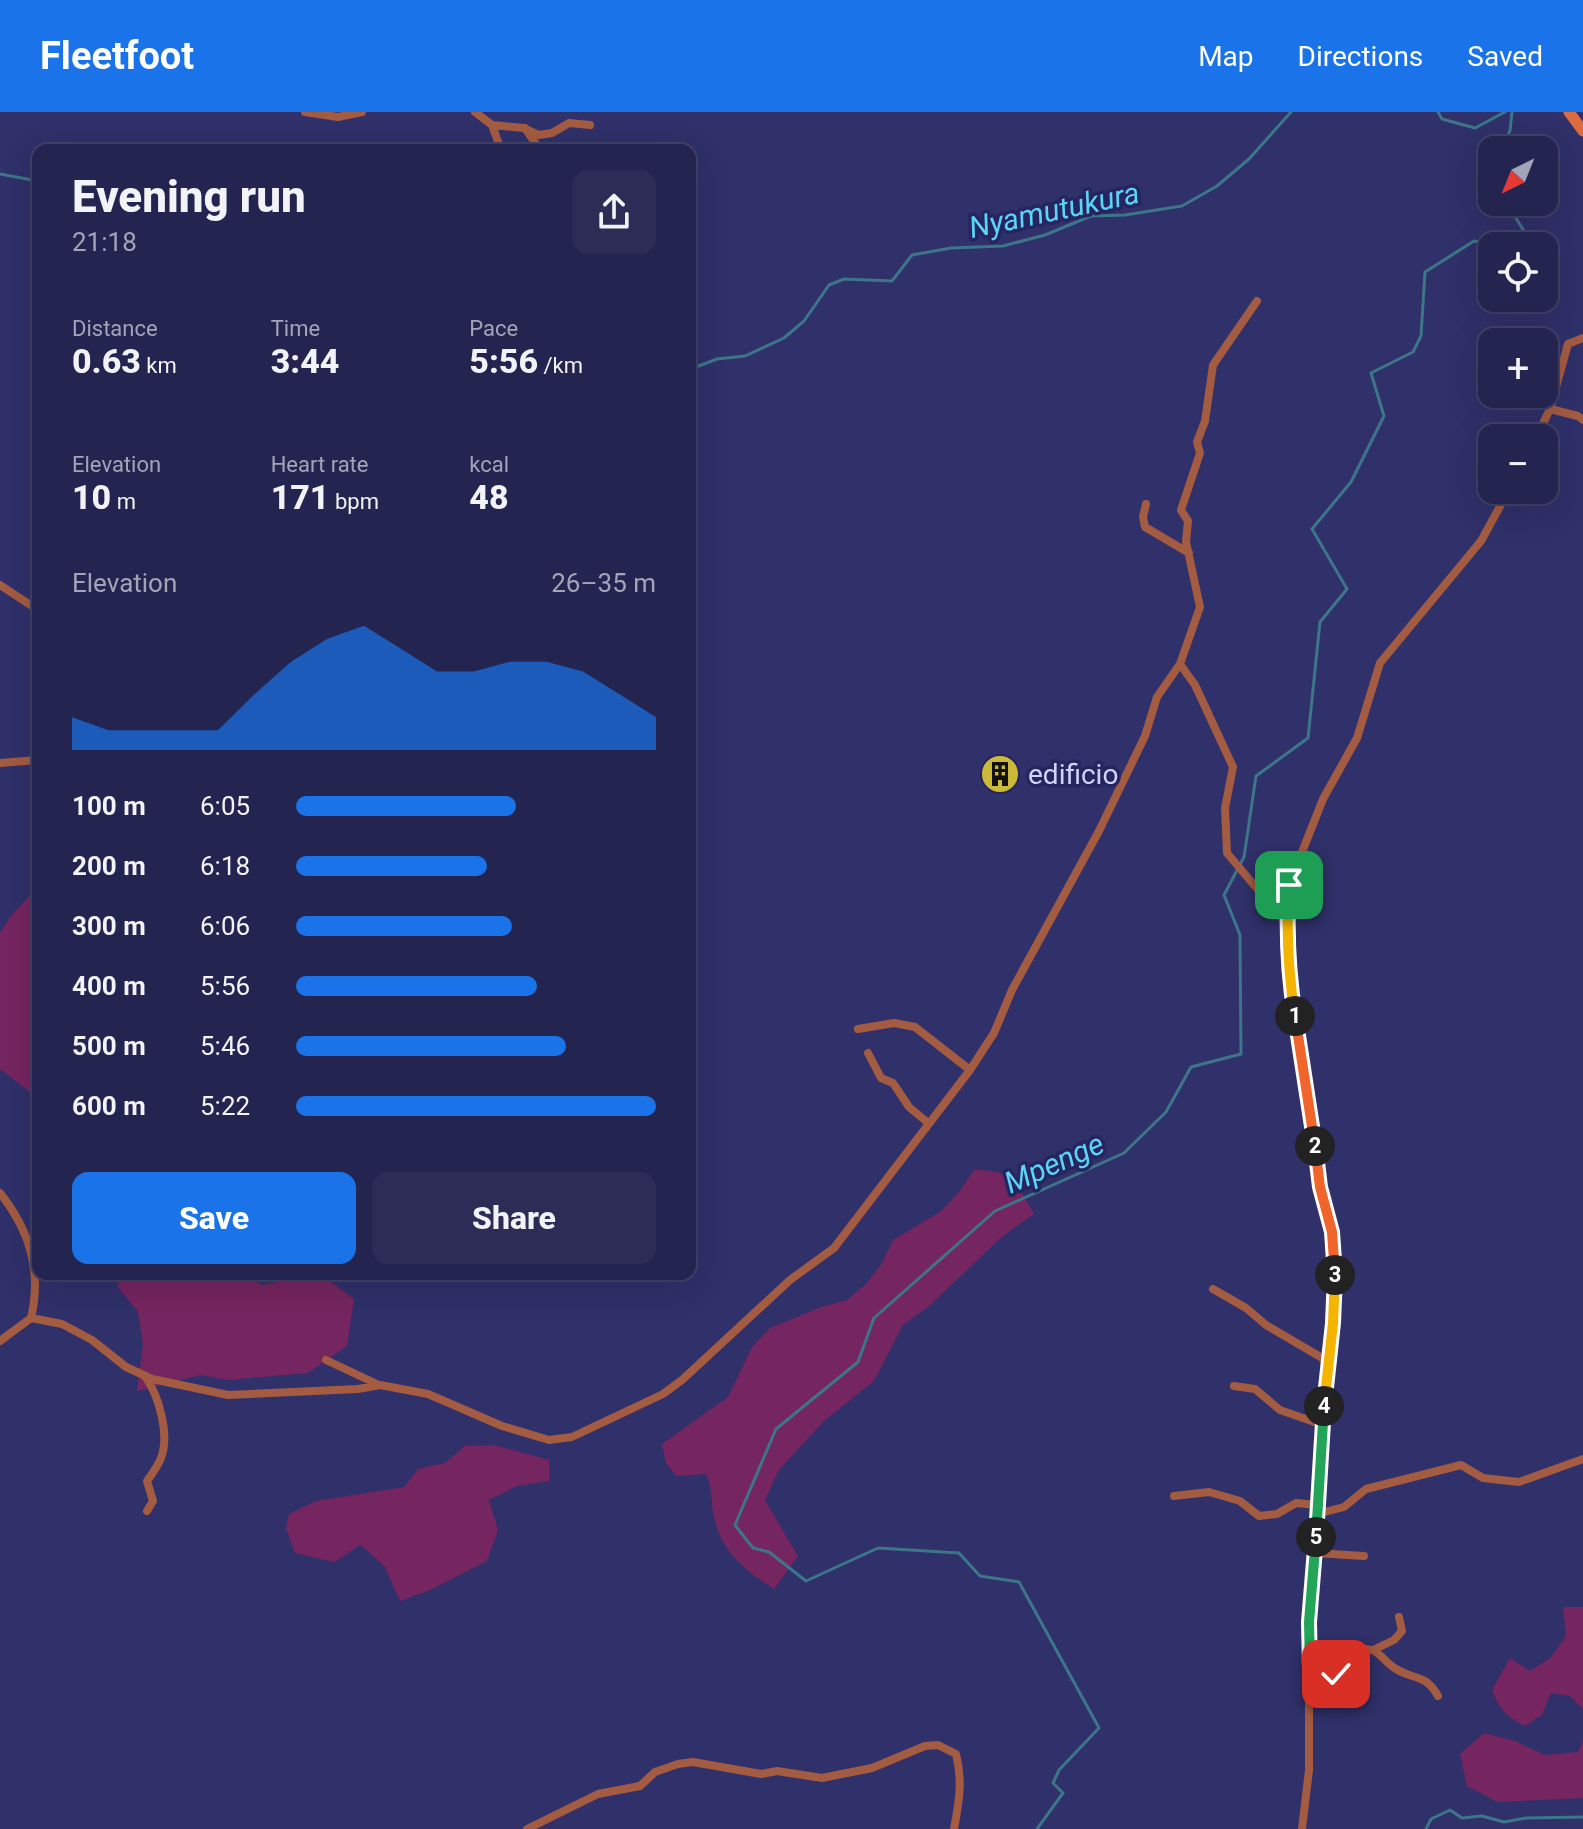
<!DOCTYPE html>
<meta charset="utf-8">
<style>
body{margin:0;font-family:Roboto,sans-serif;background:#2c2c57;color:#f1f3f6;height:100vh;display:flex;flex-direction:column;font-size:30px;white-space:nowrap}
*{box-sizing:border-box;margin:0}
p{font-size:26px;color:#a3a4b7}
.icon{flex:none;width:44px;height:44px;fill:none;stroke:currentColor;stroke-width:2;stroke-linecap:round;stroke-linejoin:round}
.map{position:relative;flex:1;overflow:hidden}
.side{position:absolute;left:32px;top:32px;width:664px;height:1136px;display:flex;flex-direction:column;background:#242450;border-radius:16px;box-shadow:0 8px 32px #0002,0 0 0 2px #414167}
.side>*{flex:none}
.needle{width:52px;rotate:223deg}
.controls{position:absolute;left:1478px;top:24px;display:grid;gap:16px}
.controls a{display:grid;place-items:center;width:80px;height:80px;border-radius:16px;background:#242450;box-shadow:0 8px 32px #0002,0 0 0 2px #414167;font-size:40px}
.pin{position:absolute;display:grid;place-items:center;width:68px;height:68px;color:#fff;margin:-34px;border-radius:16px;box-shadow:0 4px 12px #0006}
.km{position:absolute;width:40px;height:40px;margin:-20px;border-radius:50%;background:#222;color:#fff;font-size:22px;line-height:40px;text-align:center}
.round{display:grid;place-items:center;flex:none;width:84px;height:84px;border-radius:16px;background:#2c2c57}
.overview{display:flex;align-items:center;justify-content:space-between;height:136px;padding:0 40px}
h1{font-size:44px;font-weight:800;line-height:60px}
.figures{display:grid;grid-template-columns:repeat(3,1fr);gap:12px;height:136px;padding:8px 40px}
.figures div{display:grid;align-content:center}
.figures b{font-size:34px;font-weight:800}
.figures small{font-size:22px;font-weight:400}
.figures p{font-size:22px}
.chart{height:224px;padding:16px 40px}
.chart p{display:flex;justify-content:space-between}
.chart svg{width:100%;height:144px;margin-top:8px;fill:#1a73e8;opacity:.7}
.primary-button{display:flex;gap:16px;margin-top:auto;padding:16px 40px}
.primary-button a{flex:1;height:92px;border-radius:16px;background:#1a73e8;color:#fff;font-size:32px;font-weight:800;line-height:92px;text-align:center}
.primary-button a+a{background:#2c2c57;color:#f1f3f6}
ul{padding:0 40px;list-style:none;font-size:26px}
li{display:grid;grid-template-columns:128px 96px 1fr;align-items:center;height:60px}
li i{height:20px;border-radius:10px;background:#1a73e8}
header{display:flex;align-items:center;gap:48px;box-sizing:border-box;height:112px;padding:0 40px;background:#1a73e8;color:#fff}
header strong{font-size:38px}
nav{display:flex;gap:44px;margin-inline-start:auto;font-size:28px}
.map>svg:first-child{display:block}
</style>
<header>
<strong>Fleetfoot</strong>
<nav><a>Map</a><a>Directions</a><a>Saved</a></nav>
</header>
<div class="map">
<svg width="1583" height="1717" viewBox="0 0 1583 1717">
<rect width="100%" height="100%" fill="#30306a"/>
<!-- green -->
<path fill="#75255f" d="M31,782L38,787V986L0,957V821L10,805Z
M974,1058C1014,1058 1015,1069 1034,1102L1003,1124L928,1195L903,1213L874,1269L824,1309L779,1358L765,1388L798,1444L774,1477C744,1458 719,1438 713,1400C711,1387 712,1374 706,1362L676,1364L666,1351L662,1332L728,1285L752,1235L770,1216L821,1195L847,1188L866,1172L882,1151L893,1128L940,1100L959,1080Z
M119,1162H240L263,1173L293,1167H327L354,1187L347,1234L308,1261L228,1268L201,1263L137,1279L143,1232L138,1200L118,1175Z
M494,1333L549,1348V1369L517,1374L489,1388L498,1418L487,1449L430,1478L400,1489L385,1455L361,1433L334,1450L295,1441L286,1416L289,1402L316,1389L404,1375L418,1357L445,1351L465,1334Z
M1563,1495H1583V1597L1570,1584L1551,1581L1542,1603L1525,1614C1507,1605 1499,1597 1492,1578L1510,1546L1530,1559L1550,1546L1566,1524Z
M1484,1621L1515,1629L1545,1643L1578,1640L1583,1629V1686L1497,1690L1467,1674L1460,1642Z"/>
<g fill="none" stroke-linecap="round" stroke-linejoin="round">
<!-- stream -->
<path stroke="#3c7688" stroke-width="3" d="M1438,0L1442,7L1475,16L1505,0
M1499,38L1510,19L1512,0
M0,62L38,69
M1505,134L1527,124L1506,90
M690,255H696L717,247L745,244L784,226L804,209L829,173L844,167L892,169L912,143L951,136L1003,134L1045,123L1091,104L1125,103L1182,94L1217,74L1249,47L1291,0
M1037,1717L1063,1681L1053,1671L1059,1658L1099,1616L1019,1470L980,1464L959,1441L878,1436L806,1469L769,1440L753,1436L735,1413L776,1317L858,1250L874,1206L995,1099L1124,1041L1166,1000L1191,955L1241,942L1240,823L1224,783L1244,745L1256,664L1308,626L1320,510L1347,477L1312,417L1351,370L1384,304L1371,261L1413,240L1421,224L1425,160L1474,129L1505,134
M1426,1717L1431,1707L1450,1698L1462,1706L1482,1704L1504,1710L1526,1706L1583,1705"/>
<!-- minor -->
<path stroke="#a35b41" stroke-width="8" d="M305,0L338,5L362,0
M475,0L492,13L524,16L539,23L552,21L569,11L590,13
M492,13L501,38
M525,16L540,38
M1550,297L1578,304L1583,308
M1536,326L1550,297L1568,232L1583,226
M1146,392L1143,405L1145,415L1189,441
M0,473L38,498
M1180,552L1195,573L1233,655L1225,696L1227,741L1286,811
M0,651L38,648
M858,917L894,911L915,915L970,958
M868,941L881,966L893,971L909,995L927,1010
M0,1081C30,1119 42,1159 31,1206
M1213,1177L1246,1196L1266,1213L1329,1250
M0,1229L31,1206L62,1212L92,1228L126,1255L152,1267L228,1283L358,1277L380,1273L428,1282L502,1314L549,1328L572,1325L663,1282L682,1268L790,1168L834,1136L970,958L994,921L1012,878L1099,719L1145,624L1157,585L1180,552L1200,495L1186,430L1188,409L1181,398L1200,341L1197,330L1205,309L1213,253L1257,189
M326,1248L379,1273
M145,1264C159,1284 170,1323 161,1346C158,1354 152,1362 147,1369L153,1389L147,1399
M1234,1274L1255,1277L1280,1298L1323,1313
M1174,1384L1209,1380L1240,1389L1259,1404L1277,1402L1296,1391L1318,1393
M1317,1402L1344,1395L1366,1377L1461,1353L1483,1366L1519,1370L1583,1347
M1315,1441L1364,1444
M1373,1538L1394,1528L1402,1519L1399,1505
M1310,1568L1336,1562C1342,1549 1360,1530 1376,1540C1383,1545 1388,1552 1396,1557C1414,1568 1426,1562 1438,1584
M527,1717L598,1682L640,1674L655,1660L678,1652L693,1650L761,1662L777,1659L822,1666L872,1656L925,1634L938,1633L956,1642C963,1669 959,1690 954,1717
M1302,1717L1309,1658V1510L1336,1159L1332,1120L1320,1075L1288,861L1286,811L1289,773L1323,687L1357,626L1380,551L1481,429L1509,378"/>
<!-- secondary -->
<path stroke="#dd6b40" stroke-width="11" d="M1569,0L1583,19"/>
</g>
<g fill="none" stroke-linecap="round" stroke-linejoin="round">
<!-- split-1 casing -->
<g stroke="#fff" stroke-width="16">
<path id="split-1" d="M1289,773C1286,818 1288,860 1295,904"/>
</g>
<!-- split-2 casing -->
<g stroke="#fff" stroke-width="16">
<path id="split-2" d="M1295,904L1315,1034"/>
</g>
<!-- split-3 casing -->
<g stroke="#fff" stroke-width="16">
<path id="split-3" d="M1315,1034L1320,1075L1332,1120L1335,1163"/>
</g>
<!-- split-4 casing -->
<g stroke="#fff" stroke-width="16">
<path id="split-4" d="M1324,1294L1333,1211L1335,1163"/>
</g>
<!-- split-5 casing -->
<g stroke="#fff" stroke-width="16">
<path id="split-5" d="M1316,1425L1324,1294"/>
</g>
<!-- split-6 casing -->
<g stroke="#fff" stroke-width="16">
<path id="split-6" d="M1310,1556L1309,1510L1316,1425"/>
</g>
<!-- split-7 casing -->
<g stroke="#fff" stroke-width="16">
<path id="split-7" d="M1310,1556V1568L1336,1562"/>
</g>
<!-- split-1 -->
<use href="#split-1" stroke="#f5b400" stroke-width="10"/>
<!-- split-2 -->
<use href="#split-2" stroke="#f0652b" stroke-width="10"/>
<!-- split-3 -->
<use href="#split-3" stroke="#f0652b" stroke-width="10"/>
<!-- split-4 -->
<use href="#split-4" stroke="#f5b400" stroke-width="10"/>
<!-- split-5 -->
<use href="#split-5" stroke="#22a559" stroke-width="10"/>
<!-- split-6 -->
<use href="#split-6" stroke="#22a559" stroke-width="10"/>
<!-- split-7 -->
<use href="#split-7" stroke="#22a559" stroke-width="10"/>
</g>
<!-- icons -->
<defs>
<g id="building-disc" transform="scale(2)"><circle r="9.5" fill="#cdb938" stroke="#27255f"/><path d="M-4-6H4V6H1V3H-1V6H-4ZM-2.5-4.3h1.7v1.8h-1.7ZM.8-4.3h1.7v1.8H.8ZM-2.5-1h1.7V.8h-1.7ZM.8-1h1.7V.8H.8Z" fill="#111"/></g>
</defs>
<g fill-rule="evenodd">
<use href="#building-disc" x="1000" y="662"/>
</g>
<g text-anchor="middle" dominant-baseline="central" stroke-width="7" stroke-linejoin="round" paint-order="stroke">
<!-- poi labels -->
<g font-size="28" fill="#d0d4f8" stroke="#27255f" text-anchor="start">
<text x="1028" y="662">edificio</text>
</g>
<!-- water labels -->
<g font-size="30" font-style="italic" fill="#5ad4f7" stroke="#27255f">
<text transform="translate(1054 98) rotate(-12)">Nyamutukura</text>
<text transform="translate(1054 1051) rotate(-24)">Mpenge</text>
</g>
</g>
</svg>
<div class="controls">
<a><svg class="needle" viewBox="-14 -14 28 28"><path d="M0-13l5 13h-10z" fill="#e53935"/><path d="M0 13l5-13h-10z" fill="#a3a4b7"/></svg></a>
<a><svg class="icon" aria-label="locate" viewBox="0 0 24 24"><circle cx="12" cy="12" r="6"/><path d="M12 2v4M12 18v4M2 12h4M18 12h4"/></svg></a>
<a>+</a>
<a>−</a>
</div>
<div class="pin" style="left:1289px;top:773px;background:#1e9e55"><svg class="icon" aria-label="arrive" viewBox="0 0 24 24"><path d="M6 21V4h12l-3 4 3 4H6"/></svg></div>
<div class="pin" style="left:1336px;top:1562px;background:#d93025"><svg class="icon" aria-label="check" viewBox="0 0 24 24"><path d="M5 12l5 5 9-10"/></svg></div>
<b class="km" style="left:1295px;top:904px">1</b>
<b class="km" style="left:1315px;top:1034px">2</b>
<b class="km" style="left:1335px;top:1163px">3</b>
<b class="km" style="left:1324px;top:1294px">4</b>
<b class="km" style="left:1316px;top:1425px">5</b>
<section class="side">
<div class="overview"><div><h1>Evening run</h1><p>21:18</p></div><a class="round"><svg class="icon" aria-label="share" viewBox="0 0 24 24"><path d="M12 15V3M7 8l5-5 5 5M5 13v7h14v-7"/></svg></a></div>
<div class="figures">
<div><p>Distance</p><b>0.63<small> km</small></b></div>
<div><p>Time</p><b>3:44</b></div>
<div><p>Pace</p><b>5:56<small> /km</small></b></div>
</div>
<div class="figures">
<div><p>Elevation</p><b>10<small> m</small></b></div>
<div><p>Heart rate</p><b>171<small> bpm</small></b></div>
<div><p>kcal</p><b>48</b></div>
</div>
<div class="chart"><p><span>Elevation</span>26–35 m</p>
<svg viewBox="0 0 160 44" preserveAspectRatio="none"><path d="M0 44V34L10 38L20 38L30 38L40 38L50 27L60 17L70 10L80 6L90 13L100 20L110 20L120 17L130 17L140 20L150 27L160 34V44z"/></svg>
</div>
<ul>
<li><b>100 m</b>6:05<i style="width:61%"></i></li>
<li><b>200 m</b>6:18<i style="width:53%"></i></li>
<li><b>300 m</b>6:06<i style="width:60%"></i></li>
<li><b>400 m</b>5:56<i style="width:67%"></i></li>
<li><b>500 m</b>5:46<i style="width:75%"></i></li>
<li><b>600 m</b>5:22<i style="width:100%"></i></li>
</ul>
<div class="primary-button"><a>Save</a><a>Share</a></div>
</section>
</div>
